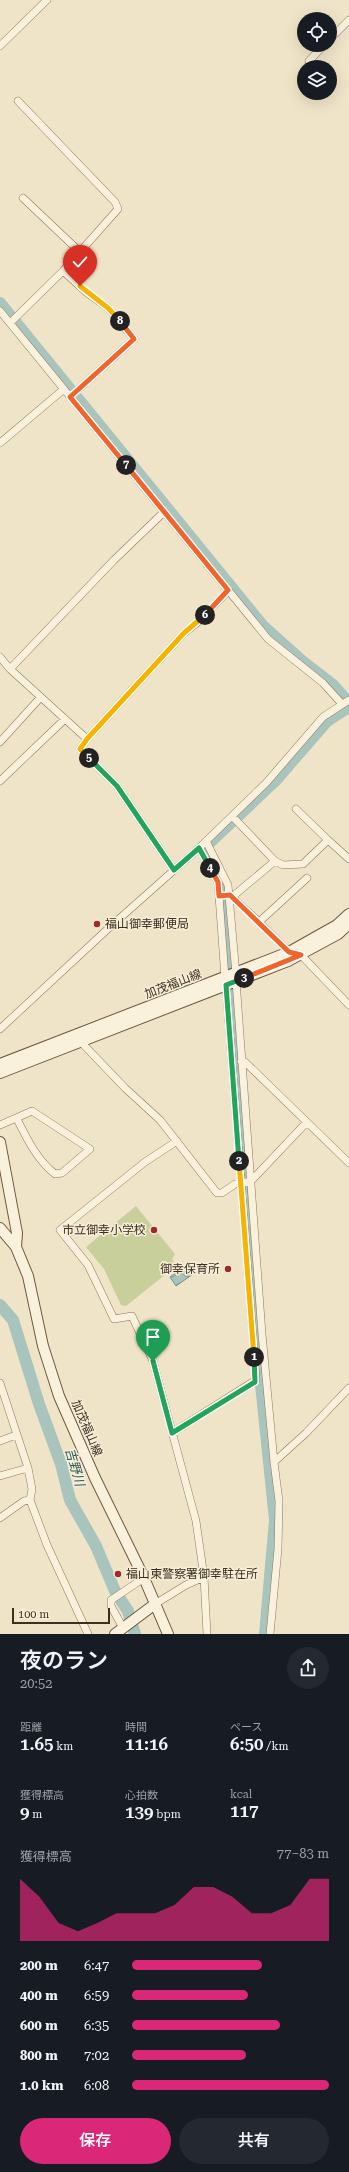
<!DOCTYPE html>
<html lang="ja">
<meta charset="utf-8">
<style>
body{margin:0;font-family:"Roboto Serif","Noto Sans JP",serif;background:#242831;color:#f1f3f6;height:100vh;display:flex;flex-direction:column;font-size:15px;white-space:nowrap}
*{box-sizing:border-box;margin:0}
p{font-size:13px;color:#9ea1a6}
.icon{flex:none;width:22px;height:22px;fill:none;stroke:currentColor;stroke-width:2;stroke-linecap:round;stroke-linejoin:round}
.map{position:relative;height:1634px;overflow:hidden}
.drawer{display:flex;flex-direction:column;background:#171b24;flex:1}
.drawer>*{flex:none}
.controls{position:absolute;left:297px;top:12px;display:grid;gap:8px}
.controls a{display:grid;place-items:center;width:40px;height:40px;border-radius:50%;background:#171b24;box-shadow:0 4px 16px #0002;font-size:20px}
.scale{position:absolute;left:12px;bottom:10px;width:98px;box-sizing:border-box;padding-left:4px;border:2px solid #3d2e20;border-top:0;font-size:11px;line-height:14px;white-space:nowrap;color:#3d2e20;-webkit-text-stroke:3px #f7eed8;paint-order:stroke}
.pin{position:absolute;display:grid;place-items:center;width:34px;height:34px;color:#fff;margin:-41px -17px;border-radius:50% 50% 50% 0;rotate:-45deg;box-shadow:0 0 4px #0007}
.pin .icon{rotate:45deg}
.km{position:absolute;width:20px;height:20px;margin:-10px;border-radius:50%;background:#222;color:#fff;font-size:11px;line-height:20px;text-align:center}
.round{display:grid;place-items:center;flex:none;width:42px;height:42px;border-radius:21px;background:#242831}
.summary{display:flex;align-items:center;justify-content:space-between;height:68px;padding:0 20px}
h1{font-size:22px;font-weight:600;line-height:30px}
.figures{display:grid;grid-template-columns:repeat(3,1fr);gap:6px;height:68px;padding:4px 20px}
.figures div{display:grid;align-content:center}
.figures b{font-size:17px;font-weight:600}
.figures small{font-size:11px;font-weight:400}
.figures p{font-size:11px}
.chart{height:112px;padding:8px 20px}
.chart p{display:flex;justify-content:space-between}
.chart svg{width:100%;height:72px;margin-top:4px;fill:#db2777;opacity:.7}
.button{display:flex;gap:8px;margin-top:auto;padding:8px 20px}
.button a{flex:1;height:46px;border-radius:24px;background:#db2777;color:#fff;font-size:16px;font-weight:600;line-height:46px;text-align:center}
.button a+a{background:#242831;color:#f1f3f6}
ul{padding:0 20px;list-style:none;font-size:13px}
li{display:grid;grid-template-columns:64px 48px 1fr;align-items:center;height:30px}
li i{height:10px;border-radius:5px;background:#db2777}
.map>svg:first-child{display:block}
</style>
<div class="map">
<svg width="349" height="1634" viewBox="0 0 349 1634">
<defs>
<pattern id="water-waves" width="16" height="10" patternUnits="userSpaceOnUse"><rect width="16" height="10" fill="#a9c4bc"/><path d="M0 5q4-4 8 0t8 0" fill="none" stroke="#8ba098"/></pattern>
</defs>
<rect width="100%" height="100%" fill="#f0e4c8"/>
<!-- green -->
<path fill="#c9cf9b" d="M136,1206L175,1254L172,1259L176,1266L126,1306L121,1305L104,1269L86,1247Z"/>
<!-- water -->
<path fill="url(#water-waves)" stroke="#6f938a" d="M190,1262L196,1272L176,1286L170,1277Z"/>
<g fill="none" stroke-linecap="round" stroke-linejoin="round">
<!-- river -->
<path stroke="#a9c4bc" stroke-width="12" d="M0,303L263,626L302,661L333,685L349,703
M0,1305L13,1320L39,1404L61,1464L70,1500L96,1546L115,1591L128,1611L135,1634
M265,1634L275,1520L258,1356L225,892L224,885L206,852L205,847L275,781L327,721L349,707"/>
<!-- street casing -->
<g stroke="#8d765c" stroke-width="8">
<path id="street" d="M330,39L349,20
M0,46L47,0
M309,61L324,45
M23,198L79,251
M63,271L86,292L108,308L134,339L70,397
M0,311L268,639L323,683L342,704
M10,323L63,271L118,209L115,202L18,101
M0,443L64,389
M0,657L10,669L87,739L80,749L117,786L174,870
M10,669L114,560L164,512
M87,739L184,633L198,622L228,591
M0,742L40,698
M0,781L65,719
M296,809L328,840
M232,816L275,861L283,865L303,864L328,840L349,859
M206,841L228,885L236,974
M199,848L218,882L225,978
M230,895L232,897L275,861
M232,897L259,922L307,878
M259,922L289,952L301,955L349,1005
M236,981L262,1334L274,1462L279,1501L278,1549L270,1634
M0,1029L111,926L199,848L266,783L323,717L349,700
M81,1042L125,1088L160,1120L217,1193H222L235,1184L251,1181L306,1123
M241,1061L245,1062L349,1163
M0,1125L32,1111L90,1149L62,1173L55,1174C37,1160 27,1139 17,1119
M177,1141L145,1162L60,1230L88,1265L114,1319L132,1316L153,1361L196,1521L204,1577L207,1634
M0,1383L28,1468L32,1489L30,1500L47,1545L88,1634
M172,1433L256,1380L226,985
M0,1441L16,1435
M274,1462L306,1433L349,1388
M0,1476L28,1468
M0,1518L24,1501L30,1500
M155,1604L186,1585L204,1577
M123,1628L111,1606V1600L144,1578"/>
</g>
<!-- secondary casing -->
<g stroke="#6f573f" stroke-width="12">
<path id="secondary" d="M0,1064L289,952L337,925L349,914
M0,1073L288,961L338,934L349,924
M0,1142L17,1233L16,1247
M0,1228L16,1247L28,1276L43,1346L59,1396L95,1478L144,1578L168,1634
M115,1634L155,1604"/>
</g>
<!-- street -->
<use href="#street" stroke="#faf1dc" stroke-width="7"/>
<!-- secondary -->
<use href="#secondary" stroke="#faf1dc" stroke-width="10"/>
</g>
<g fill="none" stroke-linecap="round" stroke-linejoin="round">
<!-- split-1 casing -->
<g stroke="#fff" stroke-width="8">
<path id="split-1" d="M153,1361L172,1433L255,1382L254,1357"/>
</g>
<!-- split-2 casing -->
<g stroke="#fff" stroke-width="8">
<path id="split-2" d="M239,1161L254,1357"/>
</g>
<!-- split-3 casing -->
<g stroke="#fff" stroke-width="8">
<path id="split-3" d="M239,1161L226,985L244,978"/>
</g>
<!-- split-4 casing -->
<g stroke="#fff" stroke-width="8">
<path id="split-4" d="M210,868L218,882L219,896L230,895L289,952L301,955L244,978"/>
</g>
<!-- split-5 casing -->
<g stroke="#fff" stroke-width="8">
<path id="split-5" d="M89,758L117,786L174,870L199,848L210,868"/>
</g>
<!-- split-6 casing -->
<g stroke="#fff" stroke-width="8">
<path id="split-6" d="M89,758L80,749L87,739L184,633L205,615"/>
</g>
<!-- split-7 casing -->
<g stroke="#fff" stroke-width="8">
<path id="split-7" d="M126,465L228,590L205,615"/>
</g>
<!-- split-8 casing -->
<g stroke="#fff" stroke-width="8">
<path id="split-8" d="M120,321L134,339L70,397L126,465"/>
</g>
<!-- split-9 casing -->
<g stroke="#fff" stroke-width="8">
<path id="split-9" d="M80,286L108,308L120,321"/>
</g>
<!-- split-1 -->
<use href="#split-1" stroke="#22a559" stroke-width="5"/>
<!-- split-2 -->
<use href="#split-2" stroke="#f5b400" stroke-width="5"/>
<!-- split-3 -->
<use href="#split-3" stroke="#22a559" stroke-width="5"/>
<!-- split-4 -->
<use href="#split-4" stroke="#f0652b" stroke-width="5"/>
<!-- split-5 -->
<use href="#split-5" stroke="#22a559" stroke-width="5"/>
<!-- split-6 -->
<use href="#split-6" stroke="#f5b400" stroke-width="5"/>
<!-- split-7 -->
<use href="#split-7" stroke="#f0652b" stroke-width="5"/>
<!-- split-8 -->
<use href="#split-8" stroke="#f0652b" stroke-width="5"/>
<!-- split-9 -->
<use href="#split-9" stroke="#f5b400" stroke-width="5"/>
</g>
<!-- markers -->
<g fill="#9e2a2b" stroke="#f7eed8" stroke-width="1.5">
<circle cx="97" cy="924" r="4"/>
<circle cx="154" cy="1230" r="4"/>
<circle cx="228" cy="1269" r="4"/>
<circle cx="118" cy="1574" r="4"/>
</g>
<g text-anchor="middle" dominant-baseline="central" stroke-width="3" stroke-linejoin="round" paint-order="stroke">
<!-- poi labels -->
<g font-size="12" fill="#3d2e20" stroke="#f7eed8" text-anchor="start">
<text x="105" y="924">福山御幸郵便局</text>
<text x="146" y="1230" text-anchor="end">市立御幸小学校</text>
<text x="220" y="1269" text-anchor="end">御幸保育所</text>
<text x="126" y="1574">福山東警察署御幸駐在所</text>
</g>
<!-- street labels -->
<g font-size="12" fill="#3d2e20" stroke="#f7eed8">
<text transform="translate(173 984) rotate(-21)">加茂福山線</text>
<text transform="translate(87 1428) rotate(67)">加茂福山線</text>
</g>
<!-- water labels -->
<g font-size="13" font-style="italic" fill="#2f5d5a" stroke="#f7eed8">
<text transform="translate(75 1467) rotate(74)">吉野川</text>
</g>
</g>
</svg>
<div class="controls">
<a><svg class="icon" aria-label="locate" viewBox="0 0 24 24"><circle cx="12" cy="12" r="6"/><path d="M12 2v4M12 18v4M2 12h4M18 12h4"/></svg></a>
<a><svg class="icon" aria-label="layers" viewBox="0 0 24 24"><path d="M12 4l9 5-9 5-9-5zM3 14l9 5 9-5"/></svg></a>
</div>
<div class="scale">100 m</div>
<div class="pin" style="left:153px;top:1361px;background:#1e9e55"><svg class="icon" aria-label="arrive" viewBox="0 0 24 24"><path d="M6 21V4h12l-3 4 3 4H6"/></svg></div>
<div class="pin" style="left:80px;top:286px;background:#d93025"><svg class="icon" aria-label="check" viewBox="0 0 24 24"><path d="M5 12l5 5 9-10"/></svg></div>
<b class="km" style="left:254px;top:1357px">1</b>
<b class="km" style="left:239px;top:1161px">2</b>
<b class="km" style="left:244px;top:978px">3</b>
<b class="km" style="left:210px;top:868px">4</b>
<b class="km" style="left:89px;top:758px">5</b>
<b class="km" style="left:205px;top:615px">6</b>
<b class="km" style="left:126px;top:465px">7</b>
<b class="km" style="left:120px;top:321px">8</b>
</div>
<section class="drawer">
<div class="summary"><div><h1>夜のラン</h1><p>20:52</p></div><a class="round"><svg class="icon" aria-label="share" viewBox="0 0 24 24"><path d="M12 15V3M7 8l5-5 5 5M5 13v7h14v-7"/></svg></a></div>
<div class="figures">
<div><p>距離</p><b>1.65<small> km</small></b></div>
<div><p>時間</p><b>11:16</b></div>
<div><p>ペース</p><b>6:50<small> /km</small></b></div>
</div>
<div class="figures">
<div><p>獲得標高</p><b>9<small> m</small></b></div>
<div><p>心拍数</p><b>139<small> bpm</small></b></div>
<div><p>kcal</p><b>117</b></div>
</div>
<div class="chart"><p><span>獲得標高</span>77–83 m</p>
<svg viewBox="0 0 160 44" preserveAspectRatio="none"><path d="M0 44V6L10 17L20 33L30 38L40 33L50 27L60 27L70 27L80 22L90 11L100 11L110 17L120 27L130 27L140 22L150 6L160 6V44z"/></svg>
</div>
<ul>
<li><b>200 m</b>6:47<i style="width:66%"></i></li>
<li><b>400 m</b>6:59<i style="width:59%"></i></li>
<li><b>600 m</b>6:35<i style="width:75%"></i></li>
<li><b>800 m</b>7:02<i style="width:58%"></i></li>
<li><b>1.0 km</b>6:08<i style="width:100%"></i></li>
</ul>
<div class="button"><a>保存</a><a>共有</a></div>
</section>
